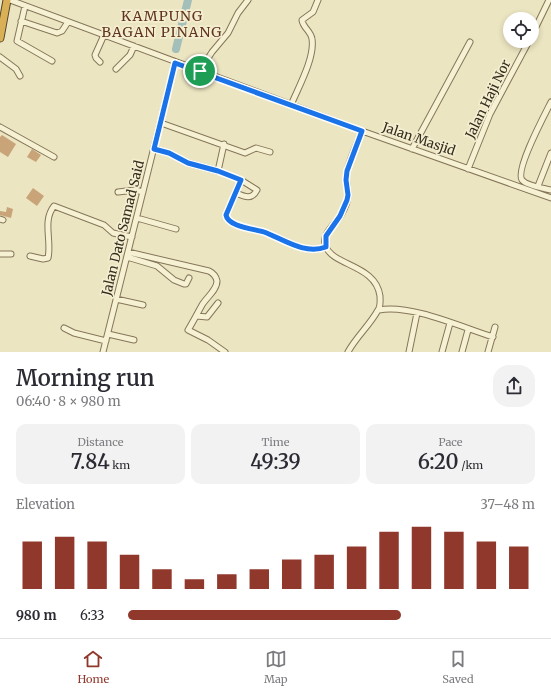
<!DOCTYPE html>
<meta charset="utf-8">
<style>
body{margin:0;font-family:Merriweather,serif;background:#f2f2f3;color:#2b2b33;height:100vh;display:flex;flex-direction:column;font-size:15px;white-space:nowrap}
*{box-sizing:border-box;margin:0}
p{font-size:13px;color:#7c7c81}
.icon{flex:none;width:22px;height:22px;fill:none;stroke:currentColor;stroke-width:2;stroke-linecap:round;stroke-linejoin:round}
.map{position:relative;height:352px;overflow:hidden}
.details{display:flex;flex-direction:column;background:#fff;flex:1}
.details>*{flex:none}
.controls{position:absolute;left:503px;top:12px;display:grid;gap:8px}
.controls a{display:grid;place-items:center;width:36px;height:36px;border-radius:50%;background:#fff;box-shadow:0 2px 6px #0003;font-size:20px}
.pin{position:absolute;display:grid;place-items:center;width:34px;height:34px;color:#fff;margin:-17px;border:2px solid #fff;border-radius:50%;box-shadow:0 1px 4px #0007}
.round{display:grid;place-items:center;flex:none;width:42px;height:42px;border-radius:16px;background:#f2f2f3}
.headline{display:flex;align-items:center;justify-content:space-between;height:68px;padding:0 16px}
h1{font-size:22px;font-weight:600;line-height:30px}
.figures{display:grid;grid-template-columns:repeat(3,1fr);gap:6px;height:68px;padding:4px 16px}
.figures div{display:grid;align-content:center;border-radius:10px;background:#f2f2f3;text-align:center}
.figures b{font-size:20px;font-weight:600}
.figures small{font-size:11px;font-weight:400}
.figures p{font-size:11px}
.chart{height:112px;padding:8px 16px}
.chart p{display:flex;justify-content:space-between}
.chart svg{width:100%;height:72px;margin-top:4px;stroke:#91382c;stroke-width:6}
ul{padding:0 16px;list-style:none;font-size:13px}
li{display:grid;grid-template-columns:64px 48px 1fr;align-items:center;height:30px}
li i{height:10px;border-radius:5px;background:#91382c}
.dock{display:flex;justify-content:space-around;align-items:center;height:56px;border-top:1px solid #e1e1e2;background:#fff;font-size:11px;color:#7c7c81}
.dock a{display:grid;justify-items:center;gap:2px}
.dock .on{color:#91382c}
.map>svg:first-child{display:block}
</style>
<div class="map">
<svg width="551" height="352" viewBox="0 0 551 352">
<rect width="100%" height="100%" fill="#ece5c1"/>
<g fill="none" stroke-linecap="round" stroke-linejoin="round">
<!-- river -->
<path stroke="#a4bfba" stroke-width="8" d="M176,49L188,0"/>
</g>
<!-- building -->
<path fill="#c9a479" d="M2,135L16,144L8,157L0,152V137Z
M32,149L41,155L36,162L27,157Z
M33,188L44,196L37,206L26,198Z
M7,207L13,209L11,218L0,215V211L6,212Z"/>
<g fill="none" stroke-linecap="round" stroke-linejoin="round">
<!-- minor casing -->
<g stroke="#85765a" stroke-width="7">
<path id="minor" d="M10,0L362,131L551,198
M25,6L17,41L52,61
M21,21L57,33L62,31L68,22
M532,35L549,0
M0,57L16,69L20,76
M100,62L96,58L95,55L104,35
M116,69L130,55L134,46
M200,71L212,52L228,33L238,13L248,0
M551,102C545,114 515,170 522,180C527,186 543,188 551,190
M291,105C298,88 315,58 312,39C311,31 303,28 302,20L313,12L318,0
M161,123L245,153L256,148L270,152
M0,127L54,157
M155,149L169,153L188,163L218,171L241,180L257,190C252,200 245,197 236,193
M412,149L470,42
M468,169L490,114L529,41
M218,171L224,144
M241,180L226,215C228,227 255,229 264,232C283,239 304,255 326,247
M538,186L551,153
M118,192L135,190L143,192
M137,218L176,229
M0,219L3,220
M128,252L209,271C213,273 216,276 217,281C217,290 206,298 202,305C197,314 193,322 188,330L208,340L225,352
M0,254H11
M30,256L43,259L48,258C52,241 42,221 54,206L104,225L113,233L132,237
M127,257L157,266L174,280L184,284H186L189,278
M116,299L143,305
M379,310C411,304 461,327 493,337
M197,316L207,317L218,303
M64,328L74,333L106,341
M108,334L134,340
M103,352L175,63
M348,352C356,337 370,325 378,310C381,306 380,301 380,296C376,265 334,266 326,247C320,234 336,224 341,215C344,210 348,201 348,195C348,187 345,180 347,171C350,158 357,144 362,131
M409,352L417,313
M442,352L450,323
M462,352L468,330
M488,352L495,327"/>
</g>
<!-- highway casing -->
<g stroke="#53442e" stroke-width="9">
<path id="highway" d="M0,38L7,0"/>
</g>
<!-- minor -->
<use href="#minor" stroke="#f7f1d4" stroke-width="5"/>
<!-- highway -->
<use href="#highway" stroke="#d9b055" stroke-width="7"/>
</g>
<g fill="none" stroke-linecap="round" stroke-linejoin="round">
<!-- route casing -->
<g stroke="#fff" stroke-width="8">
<path id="route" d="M175,63L362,131L347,171L346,180L348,195L347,200L340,216L326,236V247C304,255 283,239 264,232C255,229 228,227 226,215L241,180L218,171L188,163L169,153L154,149Z"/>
</g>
<!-- route -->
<use href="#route" stroke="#1a73e8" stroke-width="5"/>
</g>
<g text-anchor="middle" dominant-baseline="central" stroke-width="3.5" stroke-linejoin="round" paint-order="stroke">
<!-- street labels -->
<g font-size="13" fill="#352c1d" stroke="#f4eed1">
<text transform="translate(488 99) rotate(-64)">Jalan Haji Nor</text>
<text transform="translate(419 139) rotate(19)">Jalan Masjid</text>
<text transform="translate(123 228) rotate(-76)">Jalan Dato Samad Said</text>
</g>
<!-- neighbourhood labels -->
<g font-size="14" letter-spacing="1" fill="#60341e" stroke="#f4eed1">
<text x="162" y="16">KAMPUNG<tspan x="162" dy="16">BAGAN PINANG</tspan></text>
</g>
</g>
</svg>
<div class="controls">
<a><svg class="icon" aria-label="locate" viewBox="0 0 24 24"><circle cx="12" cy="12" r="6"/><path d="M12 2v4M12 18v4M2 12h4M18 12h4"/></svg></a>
</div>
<div class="pin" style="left:200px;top:71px;background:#1e9e55"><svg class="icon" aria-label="arrive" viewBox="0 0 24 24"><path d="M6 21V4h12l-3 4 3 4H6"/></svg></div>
</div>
<section class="details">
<div class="headline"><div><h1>Morning run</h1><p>06:40 · 8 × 980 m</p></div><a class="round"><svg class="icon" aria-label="share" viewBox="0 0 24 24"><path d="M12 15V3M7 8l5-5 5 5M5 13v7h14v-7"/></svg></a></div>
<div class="figures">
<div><p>Distance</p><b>7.84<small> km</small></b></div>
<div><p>Time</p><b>49:39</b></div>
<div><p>Pace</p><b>6:20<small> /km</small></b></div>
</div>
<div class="chart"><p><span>Elevation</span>37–48 m</p>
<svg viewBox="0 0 160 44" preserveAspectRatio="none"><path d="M5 44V15M15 44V12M25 44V15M35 44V23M45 44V32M55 44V38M65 44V35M75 44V32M85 44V26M95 44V23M105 44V18M115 44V9M125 44V6M135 44V9M145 44V15M155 44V18"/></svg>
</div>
<ul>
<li><b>980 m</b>6:33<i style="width:67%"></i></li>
</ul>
</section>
<nav class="dock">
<a class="on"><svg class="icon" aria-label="home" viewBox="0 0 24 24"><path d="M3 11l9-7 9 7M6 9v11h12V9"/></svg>Home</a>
<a><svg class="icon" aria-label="map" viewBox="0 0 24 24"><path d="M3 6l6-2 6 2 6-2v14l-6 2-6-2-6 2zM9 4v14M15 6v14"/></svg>Map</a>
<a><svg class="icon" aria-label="saved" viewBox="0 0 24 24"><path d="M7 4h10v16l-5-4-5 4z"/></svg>Saved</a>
</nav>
